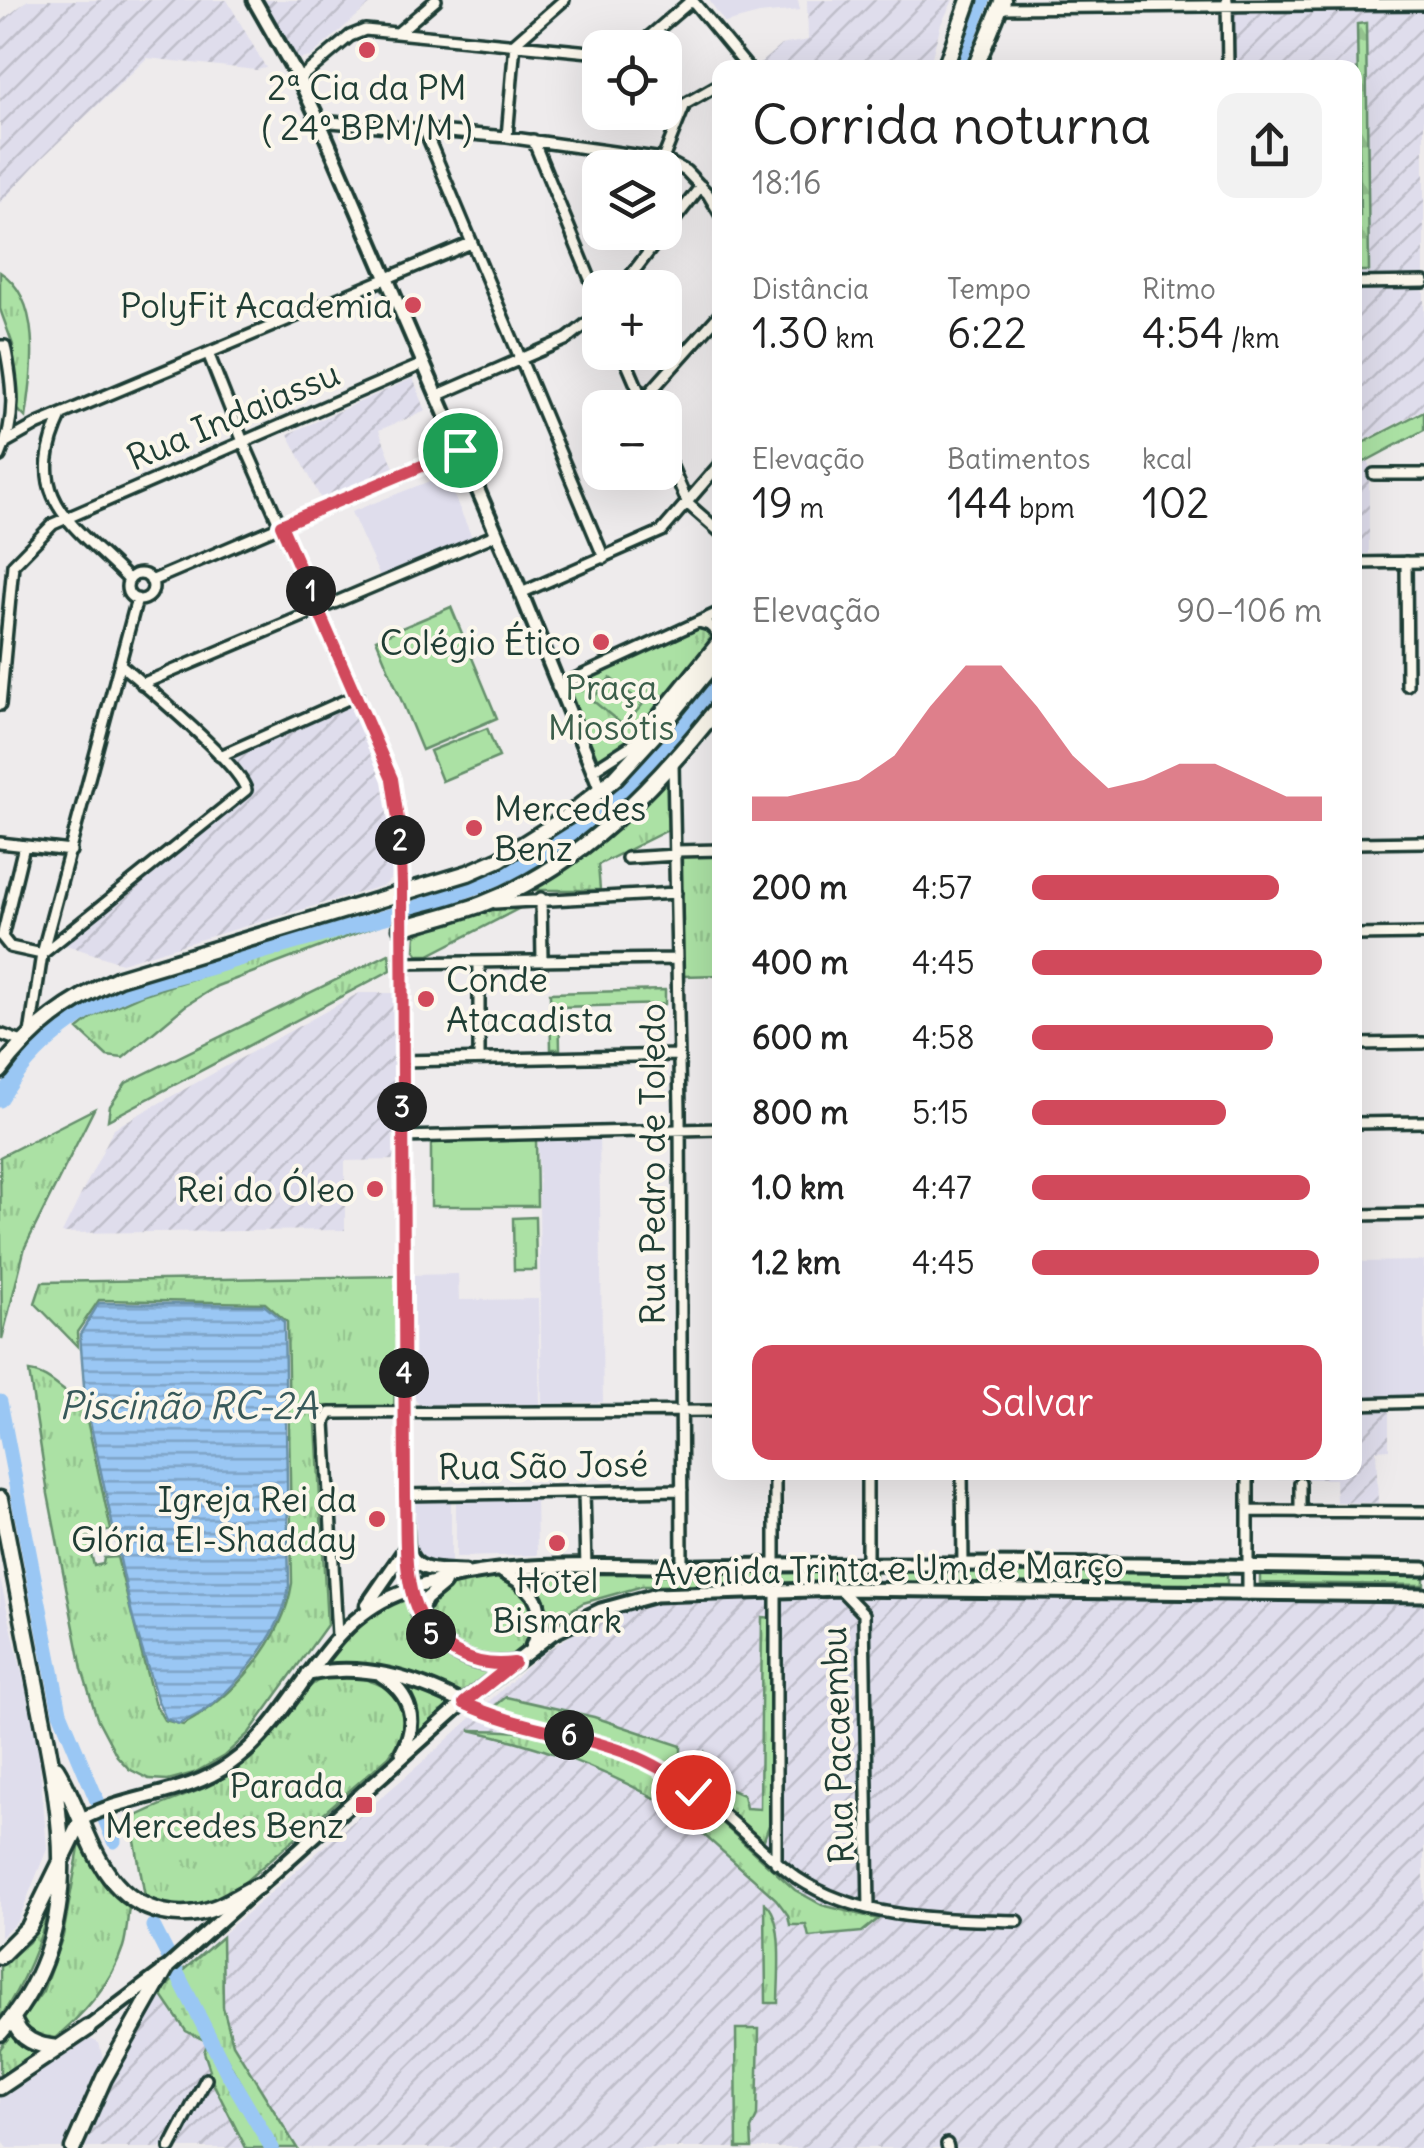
<!DOCTYPE html>
<html lang="pt">
<meta charset="utf-8">
<style>
body{margin:0;font-family:Delius,sans-serif;background:#f2f2f2;color:#222;height:100vh;display:flex;flex-direction:column;font-size:38px;white-space:nowrap}
*{box-sizing:border-box;margin:0}
p{font-size:32px;color:#767676}
.icon{flex:none;width:55px;height:55px;fill:none;stroke:currentColor;stroke-width:2;stroke-linecap:round;stroke-linejoin:round}
.map{position:relative;flex:1;overflow:hidden}
.drawer{position:absolute;left:712px;top:60px;width:650px;height:1420px;display:flex;flex-direction:column;background:#fff;border-radius:20px;box-shadow:0 10px 40px #0002}
.drawer>*{flex:none}
.buttons{position:absolute;left:582px;top:30px;display:grid;gap:20px}
.buttons a{display:grid;place-items:center;width:100px;height:100px;border-radius:20px;background:#fff;box-shadow:0 10px 40px #0002;font-size:50px}
.pin{position:absolute;display:grid;place-items:center;width:85px;height:85px;color:#fff;margin:-42px;border:5px solid #fff;border-radius:50%;box-shadow:0 2px 10px #0007}
.km{position:absolute;width:50px;height:50px;margin:-25px;border-radius:50%;background:#222;color:#fff;font-size:28px;line-height:50px;text-align:center}
.round{display:grid;place-items:center;flex:none;width:105px;height:105px;border-radius:20px;background:#f2f2f2}
.overview{display:flex;align-items:center;justify-content:space-between;height:170px;padding:0 40px}
h1{font-size:55px;font-weight:600;line-height:75px}
.metrics{display:grid;grid-template-columns:repeat(3,1fr);gap:15px;height:170px;padding:10px 40px}
.metrics div{display:grid;align-content:center}
.metrics b{font-size:42px;font-weight:600}
.metrics small{font-size:28px;font-weight:400}
.metrics p{font-size:28px}
.chart{height:280px;padding:20px 40px}
.chart p{display:flex;justify-content:space-between}
.chart svg{width:100%;height:180px;margin-top:10px;fill:#d1495b;opacity:.7}
.action{display:flex;gap:20px;margin-top:auto;padding:20px 40px}
.action a{flex:1;height:115px;border-radius:20px;background:#d1495b;color:#fff;font-size:40px;font-weight:600;line-height:115px;text-align:center}
ul{padding:0 40px;list-style:none;font-size:32px}
li{display:grid;grid-template-columns:160px 120px 1fr;align-items:center;height:75px}
li i{height:25px;border-radius:12px;background:#d1495b}
.map>svg:first-child{display:block}
</style>
<div class="map">
<svg width="1424" height="2148" viewBox="0 0 1424 2148">
<defs>
<pattern id="industrial-furrows" width="10" height="10" patternUnits="userSpaceOnUse" patternTransform="scale(2.5)"><rect width="10" height="10" fill="#dfddec"/><path d="M-1 1l2-2M0 10L10 0M9 11l2-2" fill="none" stroke="#bfbfcb"/></pattern>
<pattern id="grass-tufts" width="24" height="20" patternUnits="userSpaceOnUse" patternTransform="scale(2.5)"><rect width="24" height="20" fill="#abe1a4"/><path d="M3 7l-1-3M5 7V3M7 7l1-3M15 17l-1-3M17 17v-4M19 17l1-3" fill="none" stroke="#93c28e"/></pattern>
<pattern id="forest-firs" width="22" height="20" patternUnits="userSpaceOnUse" patternTransform="scale(2.5)"><rect width="22" height="20" fill="#abe1a4"/><path d="M5 1l3.5 6h-7zM16 11l3.5 6h-7z" fill="#93c28e"/></pattern>
<pattern id="water-rules" width="6" height="5" patternUnits="userSpaceOnUse" patternTransform="scale(2.5)"><rect width="6" height="5" fill="#9ac7f4"/><path d="M0 2.5h6" fill="none" stroke="#7da3c6"/></pattern>
</defs>
<rect width="100%" height="100%" fill="#eeebec"/>
<filter id="ink" filterUnits="userSpaceOnUse"><feTurbulence type="fractalNoise" baseFrequency=".01" numOctaves="2"/><feDisplacementMap in="SourceGraphic" scale="20" xChannelSelector="R" yChannelSelector="G"/><feConvolveMatrix kernelMatrix="1 2 1 2 8 2 1 2 1" color-interpolation-filters="sRGB"/></filter>
<g filter="url(#ink)">
<!-- built -->
<path fill="#dfddec" d="M709,0H798L800,10L759,14L725,23Z
M445,475L474,542L382,581L351,512Z
M599,1136L603,1402L542,1404L538,1137Z
M1424,1261V1398L1355,1399V1262Z
M458,1274L459,1300L538,1299L540,1404L419,1405L414,1397L408,1275Z
M536,1495L537,1555L456,1557V1497Z
M410,1499H451V1562H428L418,1558L410,1542Z
M0,1579L38,1741L47,1849L18,1921L0,1937Z
M83,2036L99,2043L103,2059L63,2148H7L0,2139V2093Z"/>
<!-- industrial -->
<path fill="url(#industrial-furrows)" d="M28,0H227L266,68L256,70L147,58L43,157L0,203V22Z
M263,0H375L310,57L301,59L295,56Z
M807,0H953L941,24L929,67H761L759,64L781,45L808,40Z
M1424,10V275L1355,277V68L1233,67L1232,13Z
M1424,287V409L1355,445V288Z
M413,378L426,411L379,430L395,470L321,499L288,434Z
M1369,461V554H1355V468Z
M352,702L381,774L391,820L395,874L385,885L121,963L60,943L249,792L250,782L226,756Z
M359,993H397V1160L345,1161V1230L62,1233L114,1128Z
M1355,1409H1389V1449L1376,1450L1378,1503L1336,1502L1335,1479H1267L1268,1473L1355,1472Z
M842,1596L1424,1601V2148H79L91,2119L161,1987L427,1758L540,1655L593,1621L655,1604Z"/>
<!-- grass -->
<path fill="url(#grass-tufts)" stroke="#658f6c" stroke-width="2.5" d="M0,272C44,300 32,374 26,418L17,409L13,345L0,309Z
M1424,411V430L1355,467V447Z
M699,624L708,627L718,637L632,739L621,751L594,767L560,689Z
M668,774V830L598,865L600,890H533L624,823Z
M682,854H720V975L683,976Z
M520,903V908L429,955H419L415,950L416,935L448,921Z
M383,919L384,923L217,986L185,1006L123,1058L107,1056L78,1029L94,1016L141,995Z
M389,954L391,970L108,1120L110,1106L126,1083Z
M665,990V1004L559,1007L560,1049H551L550,993Z
M94,1109L25,1247L2,1339L0,1157Z
M399,1276L394,1407L315,1406L327,1625L249,1733L224,1756L194,1773L168,1780L149,1779L129,1769L117,1756L97,1718L82,1669L48,1494L29,1372C51,1374 62,1394 83,1402L111,1530L87,1537L94,1566L103,1564L104,1558L117,1557L154,1702L164,1720L183,1725C234,1697 283,1642 292,1583L287,1322L265,1303L99,1300L77,1332L78,1347L35,1303L42,1282Z
M875,1572V1584L643,1586L583,1603L540,1629L542,1620L516,1575Z
M890,1572L1227,1573V1584L890,1583Z
M1260,1573L1424,1575V1585L1260,1583Z
M495,1576C555,1577 544,1682 474,1655C449,1645 436,1633 423,1609C447,1583 461,1582 495,1576Z
M408,1593C425,1653 450,1655 505,1667L462,1700L366,1666L316,1667L365,1615Z
M762,1617L773,1618L772,1817L762,1845L697,1789L705,1753L722,1786L743,1795L746,1808L760,1809Z
M347,1675C398,1685 423,1706 389,1756L239,1887C203,1910 187,1914 146,1902L131,1819C175,1795 208,1795 250,1759C273,1740 297,1694 316,1682C325,1676 337,1676 347,1675Z
M407,1681L458,1703L408,1749L412,1735L395,1682Z
M506,1697L594,1717L681,1746V1777L644,1754L505,1713L495,1706Z
M470,1730C550,1730 609,1743 677,1785L671,1807C606,1770 544,1746 470,1730Z
M688,1792L795,1890L822,1905L878,1919L862,1932L809,1937L806,1925H790L788,1915L776,1899L685,1818Z
M80,1843L106,1885L129,1907C127,1920 127,1935 123,1947C105,2003 49,2047 0,2077V2049L43,1991L63,1936Z
M52,1897C41,1941 26,1980 0,2018V1967L29,1942Z
M765,1903C785,1917 778,1979 778,2003H766Z
M222,1937L223,2007L233,2044L297,2148H276L180,1973Z
M176,1977L224,2070L270,2148H246L208,2073L210,2070L204,2052L208,2042L186,2031L160,1993Z
M736,2029H759L757,2116L751,2129L752,2148H737Z"/>
<!-- forest -->
<path fill="url(#forest-firs)" stroke="#658f6c" stroke-width="2.5" d="M1366,23L1369,271H1355V217L1360,216L1357,24Z"/>
<!-- pitch -->
<path fill="#abe1a4" stroke="#658f6c" stroke-width="2.5" d="M451,607L497,718L422,750L376,639Z
M610,678L643,704L624,726L592,700Z
M487,728L499,757L442,781L430,751Z
M536,1138L537,1206H431V1139Z
M535,1217L536,1270H514L513,1218Z"/>
<!-- water -->
<path fill="url(#water-rules)" stroke="#6990a7" stroke-width="2.5" d="M99,1303L264,1305L284,1322L289,1586C283,1630 246,1675 213,1704C204,1713 190,1718 179,1724L166,1719L157,1699L133,1619L85,1399L80,1334Z"/>
<g fill="none" stroke-linecap="round" stroke-linejoin="round">
<!-- river -->
<path stroke="#9ac7f4" stroke-width="15" d="M956,68L983,0
M0,1100C32,1045 86,1004 146,985C170,977 195,972 219,965C310,936 407,916 495,879C584,841 661,753 720,679
M0,1402L60,1712L114,1841
M153,1926L227,2072L272,2148"/>
<!-- minor casing -->
<g stroke="#1f3d34" stroke-width="16">
<path id="minor" d="M1227,0L1228,68
M997,8L1424,4
M400,31L436,0
M636,48L692,0L748,68
M299,79L350,36L365,30L600,53
M319,121L507,137L663,159L686,171L708,194L720,214
M425,131L604,558
M507,137L515,43L564,0
M533,140L600,303
M663,159L685,104L720,84
M665,232L701,186
M1355,283L1424,282
M621,288L664,232
M0,346H5C13,386 17,418 0,456
M622,352L646,408
M208,353L242,439L392,779L400,833L402,892L405,1495L411,1589
M436,396L567,339L600,313
M643,400L720,314
M62,414C21,499 74,524 129,580
M6,442L38,424L471,243
M665,451L688,504L720,532
M1374,474H1424
M1406,562L1407,685
M1355,563L1424,562
M127 587a13 13 0 1 1 26 0a13 13 0 1 1-26 0Z
M151,581L459,450
M521,593L662,531L720,464
M699,622L709,625L720,635
M142,684L495,535
M557,687L720,612
M0,705L13,565L53,524L423,364
M220,756L357,695
M673,764L680,1110L682,1567
M593,770L635,743L720,638
M0,843L71,851
M1355,843L1424,842
M24,846L2,937L10,947L42,954L246,790C240,764 145,686 120,664
M676,851L720,850
M627,858L676,855
M541,898L542,960
M495,903L676,893
M1355,935L1424,934
M401,963L677,959
M0,1034L22,1042
M30,1034L42,954L137,599
M1355,1044L1424,1043
M479,1059V963
M402,1061L679,1055
M1355,1123L1424,1122
M402,1137L720,1129
M1355,1215L1424,1214
M1355,1404L1424,1402
M962,1472L963,1564
M1300,1483V1512
M584,1492L586,1567
M405,1495L682,1490
M1248,1511L1424,1512
M867,1564V1472
M775,1565V1472
M840,1589L864,1614L869,1908
M776,1591V1863
M1248,1594V1472
M337,1635L325,1422L330,1413L720,1411
M463,1703C519,1729 582,1733 639,1757C699,1783 745,1839 797,1878C862,1921 942,1919 1018,1921
M947,2144L948,2148
M170,2148L206,2079"/>
</g>
<!-- major casing -->
<g stroke="#1f3d34" stroke-width="19">
<path id="major" d="M254,0L299,79L319,121L505,553L601,790
M407,1547C414,1575 441,1570 465,1572
M503,1572C541,1591 547,1610 531,1649
M411,1589C422,1637 461,1670 512,1663
M367,1605L407,1547
M418,1614L426,1599L444,1584
M308,1674C364,1663 414,1678 463,1703
M381,1675C411,1694 419,1721 402,1752
M82,1819C130,1794 185,1796 230,1764C297,1717 318,1626 398,1594C493,1555 605,1568 705,1566C945,1562 1184,1565 1424,1569
M88,2028L165,1970L463,1703L553,1633L601,1610L656,1595L840,1589L1424,1595"/>
</g>
<!-- highway casing -->
<g stroke="#1f3d34" stroke-width="21">
<path id="highway" d="M945,68L969,0
M975,68L1003,0
M401,928C428,920 455,914 482,904C580,867 657,785 720,705
M0,1071C31,1028 71,1000 119,978L468,873L500,859L568,816L615,778L656,733L720,655
M0,1499C12,1561 24,1624 36,1686C60,1808 91,1929 0,2033
M56,1768C88,1820 95,1897 163,1912C181,1916 200,1914 217,1907C231,1901 244,1892 258,1886
M0,1956L29,1927L82,1819
M13,2018C19,2040 38,2046 58,2048
M0,2087L88,2028
M73,2148L104,2078L165,1970"/>
</g>
<!-- minor -->
<use href="#minor" stroke="#fbf7ec" stroke-width="9"/>
<!-- major -->
<use href="#major" stroke="#fbf7ec" stroke-width="11"/>
<!-- highway -->
<use href="#highway" stroke="#fbf7ec" stroke-width="14"/>
</g>
</g>
<g fill="none" stroke-linecap="round" stroke-linejoin="round" filter="url(#ink)">
<!-- route casing -->
<g stroke="#fff" stroke-width="20">
<path id="route" d="M460,450L281,525L392,779L400,833L402,885L405,1496C407,1547 399,1615 447,1647C468,1662 489,1666 514,1663L464,1703C538,1738 628,1734 693,1792"/>
</g>
<!-- route -->
<use href="#route" stroke="#d1495b" stroke-width="12"/>
</g>
<!-- markers -->
<g fill="#d1495b" stroke="#fbf7ec" stroke-width="4">
<circle cx="367" cy="50" r="10"/>
<circle cx="413" cy="305" r="10"/>
<circle cx="601" cy="642" r="10"/>
<circle cx="474" cy="828" r="10"/>
<circle cx="426" cy="999" r="10"/>
<circle cx="375" cy="1189" r="10"/>
<circle cx="377" cy="1519" r="10"/>
<circle cx="557" cy="1543" r="10"/>
<rect x="354" y="1795" width="20" height="20" rx="5"/>
</g>
<g text-anchor="middle" dominant-baseline="central" stroke-width="8" stroke-linejoin="round" paint-order="stroke">
<!-- poi labels -->
<g font-size="35" fill="#1f3d34" stroke="#fbf7ec" text-anchor="end">
<text x="367" y="87" text-anchor="middle">2ª Cia da PM<tspan x="367" dy="40">( 24º BPM/M )</tspan></text>
<text x="393" y="305">PolyFit Academia</text>
<text x="581" y="642">Colégio Ético</text>
<text x="494" y="808" text-anchor="start">Mercedes<tspan x="494" dy="40">Benz</tspan></text>
<text x="446" y="979" text-anchor="start">Conde<tspan x="446" dy="40">Atacadista</tspan></text>
<text x="355" y="1189">Rei do Óleo</text>
<text x="357" y="1499">Igreja Rei da<tspan x="357" dy="40">Glória El-Shadday</tspan></text>
<text x="557" y="1580" text-anchor="middle">Hotel<tspan x="557" dy="40">Bismark</tspan></text>
<text x="344" y="1785">Parada<tspan x="344" dy="40">Mercedes Benz</tspan></text>
</g>
<!-- street labels -->
<g font-size="35" fill="#1f3d34" stroke="#fbf7ec">
<text transform="translate(233 415) rotate(-23)">Rua Indaiassu</text>
<text transform="translate(652 1164) rotate(-90)">Rua Pedro de Toledo</text>
<text transform="translate(543 1465) rotate(-1)">Rua São José</text>
<text transform="translate(889 1568) rotate(-1)">Avenida Trinta e Um de Março</text>
<text transform="translate(837 1745) rotate(-92)">Rua Pacaembu</text>
</g>
<!-- park labels -->
<g font-size="35" fill="#3b5e4a" stroke="#fbf7ec">
<text x="611" y="687">Praça<tspan x="611" dy="40">Miosótis</tspan></text>
</g>
<!-- water labels -->
<g font-size="38" font-style="italic" fill="#38595a" stroke="#fbf7ec">
<text x="188" y="1405">Piscinão RC-2A</text>
</g>
</g>
</svg>
<div class="buttons">
<a><svg class="icon" aria-label="locate" viewBox="0 0 24 24"><circle cx="12" cy="12" r="6"/><path d="M12 2v4M12 18v4M2 12h4M18 12h4"/></svg></a>
<a><svg class="icon" aria-label="layers" viewBox="0 0 24 24"><path d="M12 4l9 5-9 5-9-5zM3 14l9 5 9-5"/></svg></a>
<a>+</a>
<a>−</a>
</div>
<div class="pin" style="left:460px;top:450px;background:#1e9e55"><svg class="icon" aria-label="arrive" viewBox="0 0 24 24"><path d="M6 21V4h12l-3 4 3 4H6"/></svg></div>
<div class="pin" style="left:693px;top:1792px;background:#d93025"><svg class="icon" aria-label="check" viewBox="0 0 24 24"><path d="M5 12l5 5 9-10"/></svg></div>
<b class="km" style="left:311px;top:591px">1</b>
<b class="km" style="left:400px;top:840px">2</b>
<b class="km" style="left:402px;top:1107px">3</b>
<b class="km" style="left:404px;top:1373px">4</b>
<b class="km" style="left:431px;top:1634px">5</b>
<b class="km" style="left:569px;top:1735px">6</b>
<section class="drawer">
<div class="overview"><div><h1>Corrida noturna</h1><p>18:16</p></div><a class="round"><svg class="icon" aria-label="share" viewBox="0 0 24 24"><path d="M12 15V3M7 8l5-5 5 5M5 13v7h14v-7"/></svg></a></div>
<div class="metrics">
<div><p>Distância</p><b>1.30<small> km</small></b></div>
<div><p>Tempo</p><b>6:22</b></div>
<div><p>Ritmo</p><b>4:54<small> /km</small></b></div>
</div>
<div class="metrics">
<div><p>Elevação</p><b>19<small> m</small></b></div>
<div><p>Batimentos</p><b>144<small> bpm</small></b></div>
<div><p>kcal</p><b>102</b></div>
</div>
<div class="chart"><p><span>Elevação</span>90–106 m</p>
<svg viewBox="0 0 160 44" preserveAspectRatio="none"><path d="M0 44V38L10 38L20 36L30 34L40 28L50 16L60 6L70 6L80 16L90 28L100 36L110 34L120 30L130 30L140 34L150 38L160 38V44z"/></svg>
</div>
<ul>
<li><b>200 m</b>4:57<i style="width:85%"></i></li>
<li><b>400 m</b>4:45<i style="width:100%"></i></li>
<li><b>600 m</b>4:58<i style="width:83%"></i></li>
<li><b>800 m</b>5:15<i style="width:67%"></i></li>
<li><b>1.0 km</b>4:47<i style="width:96%"></i></li>
<li><b>1.2 km</b>4:45<i style="width:99%"></i></li>
</ul>
<div class="action"><a>Salvar</a></div>
</section>
</div>
